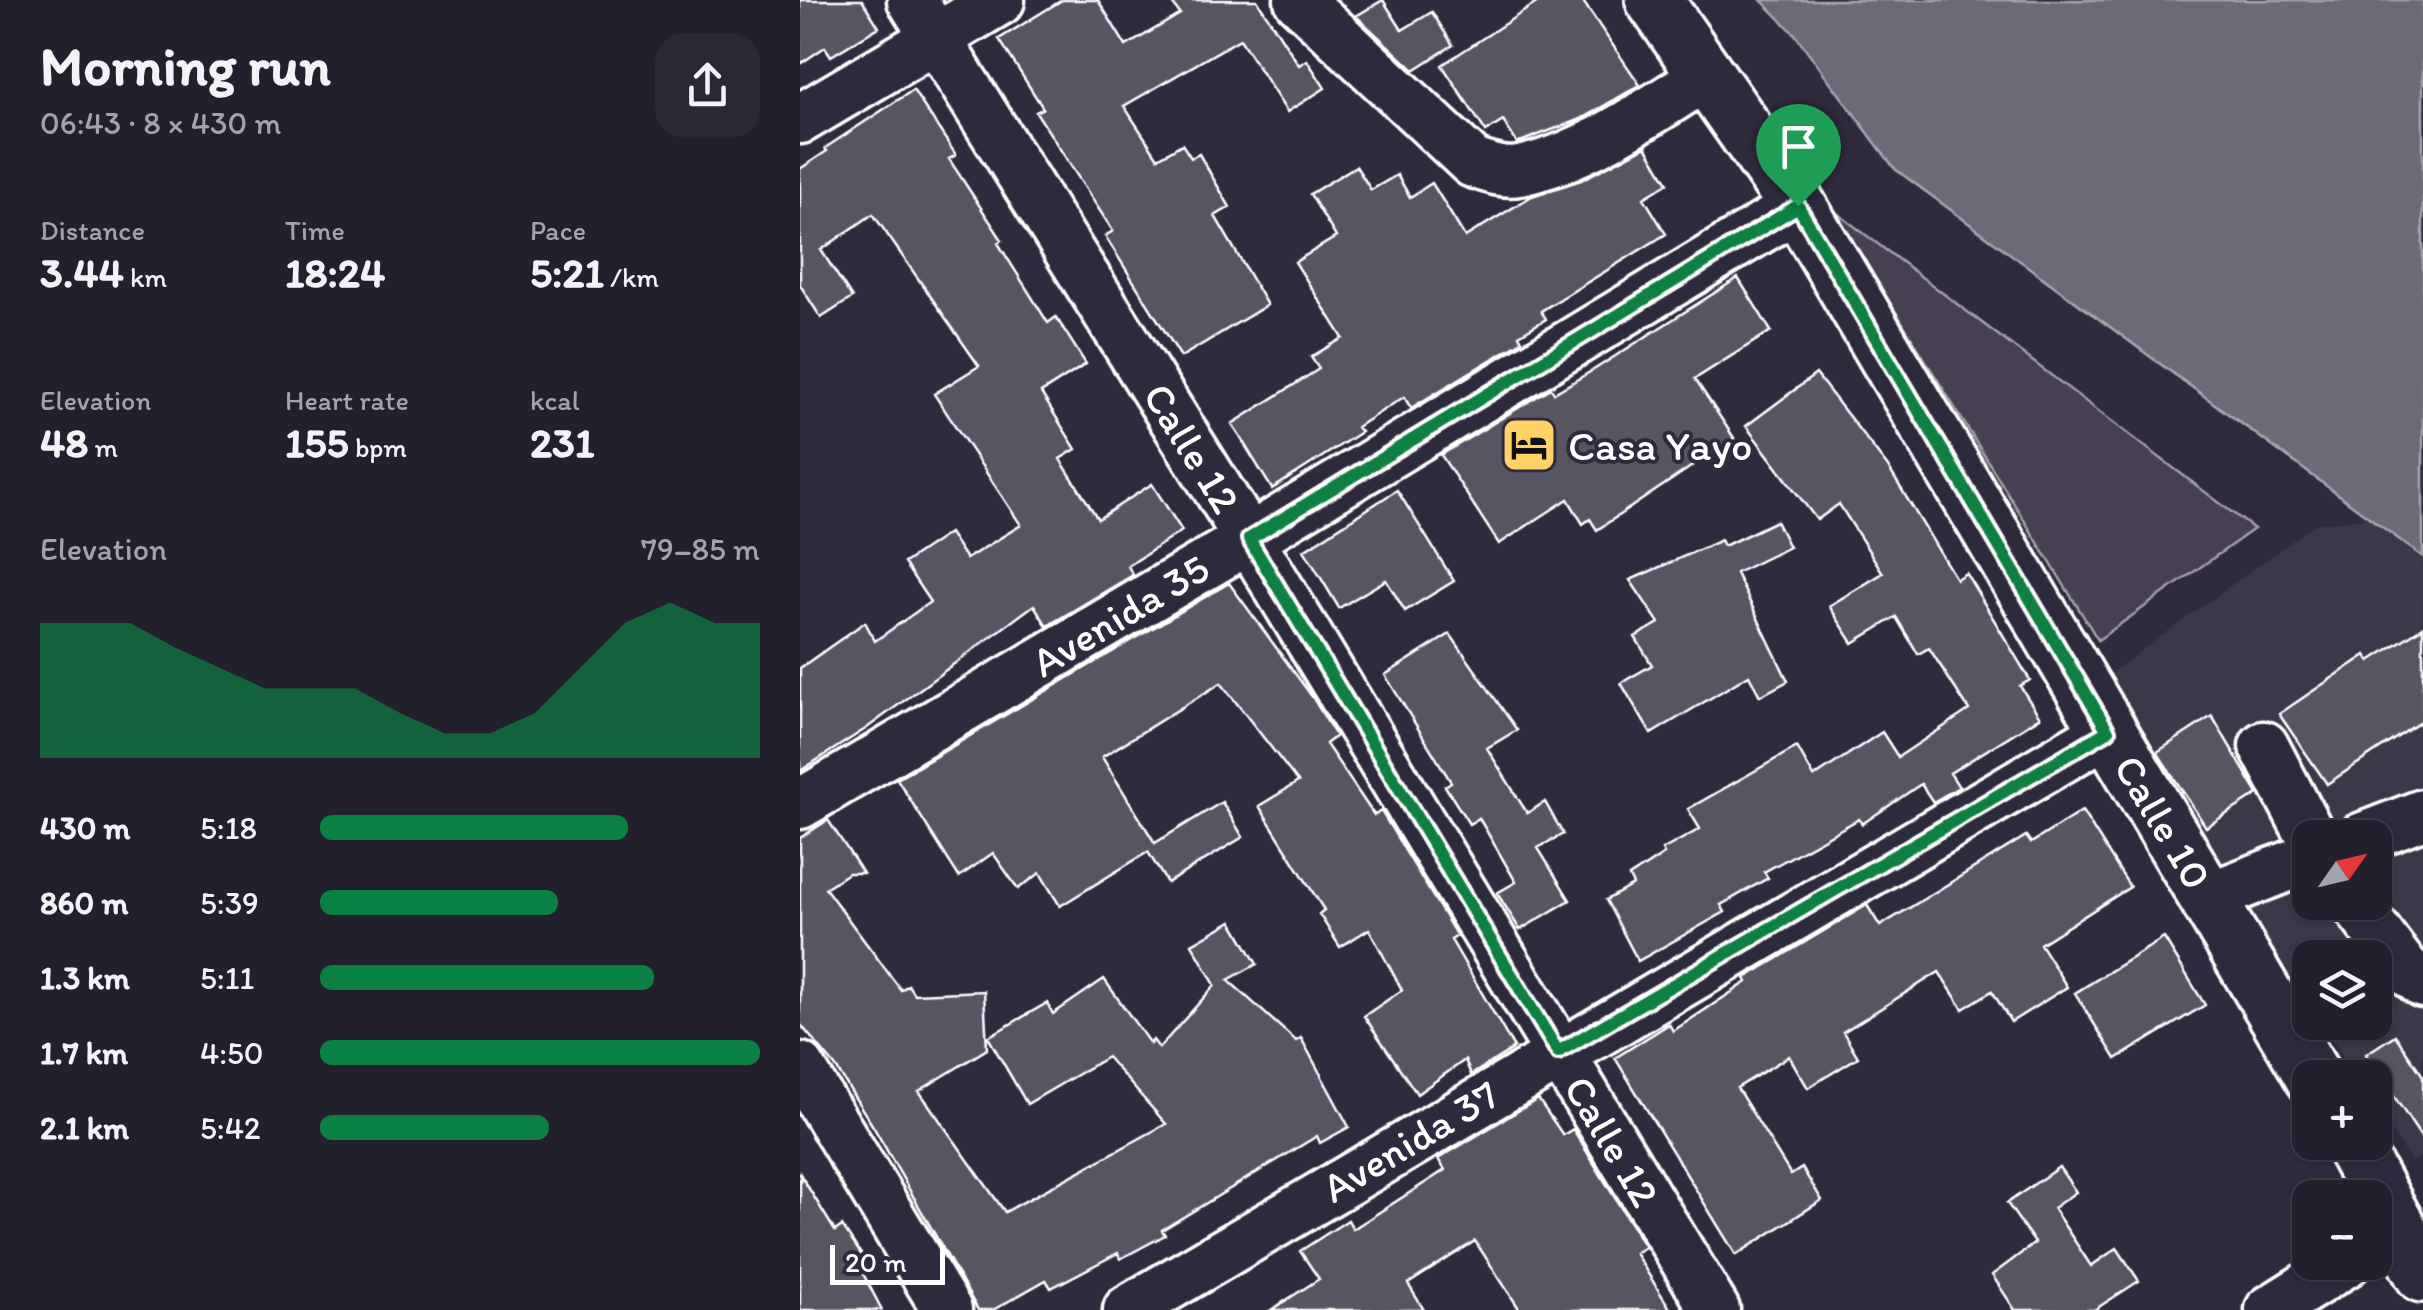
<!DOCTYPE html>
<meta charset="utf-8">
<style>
body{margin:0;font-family:Itim,sans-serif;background:#2b2836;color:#f1f3f6;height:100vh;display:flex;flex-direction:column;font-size:38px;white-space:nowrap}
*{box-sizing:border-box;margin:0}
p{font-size:32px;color:#a3a3aa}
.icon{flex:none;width:55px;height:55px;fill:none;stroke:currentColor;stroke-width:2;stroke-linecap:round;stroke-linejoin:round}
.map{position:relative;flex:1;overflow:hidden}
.panel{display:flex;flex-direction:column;background:#23202e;width:800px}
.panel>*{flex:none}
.needle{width:65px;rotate:56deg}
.tools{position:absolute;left:1492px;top:820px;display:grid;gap:20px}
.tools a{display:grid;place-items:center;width:100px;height:100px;border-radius:20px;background:#23202e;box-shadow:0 2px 8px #0004,0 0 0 2px #403e4a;font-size:50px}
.scale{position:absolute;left:30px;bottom:25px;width:115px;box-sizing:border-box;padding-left:10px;border:5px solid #fff;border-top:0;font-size:28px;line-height:35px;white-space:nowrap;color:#fff;-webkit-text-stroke:8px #2f2a3d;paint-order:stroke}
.pin{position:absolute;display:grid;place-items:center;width:85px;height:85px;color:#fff;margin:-102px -42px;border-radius:50% 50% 50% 0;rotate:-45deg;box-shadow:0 0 10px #0007}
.pin .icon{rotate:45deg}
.round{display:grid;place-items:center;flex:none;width:105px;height:105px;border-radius:30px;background:#2b2836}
.summary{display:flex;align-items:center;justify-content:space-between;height:170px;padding:0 40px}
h1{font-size:55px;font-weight:700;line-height:75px}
.metrics{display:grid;grid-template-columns:repeat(3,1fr);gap:15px;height:170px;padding:10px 40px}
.metrics div{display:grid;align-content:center}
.metrics b{font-size:42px;font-weight:700}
.metrics small{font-size:28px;font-weight:400}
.metrics p{font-size:28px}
.chart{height:280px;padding:20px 40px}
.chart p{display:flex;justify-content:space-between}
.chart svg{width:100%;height:180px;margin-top:10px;fill:#0b8043;opacity:.7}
ul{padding:0 40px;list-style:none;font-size:32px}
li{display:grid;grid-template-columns:160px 120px 1fr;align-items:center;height:75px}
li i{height:25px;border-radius:12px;background:#0b8043}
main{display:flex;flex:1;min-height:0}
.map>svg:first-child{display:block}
</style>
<main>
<section class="panel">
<div class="summary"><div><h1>Morning run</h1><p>06:43 · 8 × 430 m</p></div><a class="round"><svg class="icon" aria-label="share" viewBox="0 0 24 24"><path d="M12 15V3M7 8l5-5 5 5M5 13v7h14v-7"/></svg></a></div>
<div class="metrics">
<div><p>Distance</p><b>3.44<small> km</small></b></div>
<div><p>Time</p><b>18:24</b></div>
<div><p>Pace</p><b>5:21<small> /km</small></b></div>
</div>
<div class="metrics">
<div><p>Elevation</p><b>48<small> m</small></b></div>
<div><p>Heart rate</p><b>155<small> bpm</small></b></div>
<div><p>kcal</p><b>231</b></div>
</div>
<div class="chart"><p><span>Elevation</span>79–85 m</p>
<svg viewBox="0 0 160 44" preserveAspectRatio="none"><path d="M0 44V11L10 11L20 11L30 17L40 22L50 27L60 27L70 27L80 33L90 38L100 38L110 33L120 22L130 11L140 6L150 11L160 11V44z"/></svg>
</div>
<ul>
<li><b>430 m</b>5:18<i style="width:70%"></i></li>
<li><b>860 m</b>5:39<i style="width:54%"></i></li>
<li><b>1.3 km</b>5:11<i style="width:76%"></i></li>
<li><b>1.7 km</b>4:50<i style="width:100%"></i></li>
<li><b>2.1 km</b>5:42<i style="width:52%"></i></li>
</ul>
</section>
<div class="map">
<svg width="1623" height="1310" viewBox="0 0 1623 1310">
<rect width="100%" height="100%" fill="#2f2a3d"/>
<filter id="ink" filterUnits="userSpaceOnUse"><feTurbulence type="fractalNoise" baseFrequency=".01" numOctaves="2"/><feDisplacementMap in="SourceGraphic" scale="20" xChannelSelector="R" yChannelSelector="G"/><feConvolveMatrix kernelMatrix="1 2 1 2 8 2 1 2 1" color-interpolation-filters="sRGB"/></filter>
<g filter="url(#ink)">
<!-- built -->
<path fill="#3c3749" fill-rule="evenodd" d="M1573,517L1623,557V1155L1611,1162L1575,1106V1078L1557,1077L1521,1023L1575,1022V958H1510V1006L1297,683L1515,524ZM1510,838H1575V902H1510Z"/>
<!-- green -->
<path fill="#464152" stroke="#a2a0a8" stroke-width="2.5" d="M1033,210L1454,529L1298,640Z"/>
<!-- water -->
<path fill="#6d6a77" stroke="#a7a6ad" stroke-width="2.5" d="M961,0H1623V557L1095,169L994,33Z"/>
<!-- building -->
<path fill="#595564" stroke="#fff" stroke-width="2.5" d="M0,0H62L79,27L31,56L25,47L0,64Z
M262,0H298L326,46L380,14L370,0H457L499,65L507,60L525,88L487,112L440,39L324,106L358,158L382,144L391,158L399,154L430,207L415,216L467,305L381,357L305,236L313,231L236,112L243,108L199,39Z
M583,0L602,30L632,12L653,45L614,70L556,16Z
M741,0H782L840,85L781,119L717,143L703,121L686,132L642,65Z
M113,90L156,155L149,159L202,240L198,243L248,323L256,317L286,364L241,393L276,449L260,459L298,519L352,484L382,531L328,566L333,575L247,626L234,605L67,728L0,771V668L65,622L75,641L130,602L104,563L149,533L166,559L221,525L134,394L179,366L73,214L21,250L52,298L21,318L0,285V169L27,151L25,148Z
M846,146L868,183L844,198L866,234L741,311L746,319L719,335L722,341L611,408L604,397L557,427L561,432L472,489L432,424L519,369L511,357L543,338L495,262L536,237L510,194L556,166L571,190L597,175L610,197L632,183L665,237L732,196L781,180Z
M938,278L971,331L895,379L934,438L797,530L790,519L783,524L768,499L699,544L641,455L751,388L754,393L795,369Z
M1016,374L1088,467L1156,579L1166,573L1230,680L1220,686L1240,717L1150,773L1159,787L1133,802L1121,784L1062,824L1059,819L964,872L968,878L921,905L925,912L838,961L806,900L833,885L829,877L864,854L862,850L900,829L888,809L997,747L1014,777L1082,732L1098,757L1169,710L1129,648L1118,654L1096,617L1053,643L1029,606L1083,573L1039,504L1017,520L946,426Z
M597,490L654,581L605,611L586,580L539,608L504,550Z
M976,521L989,547L936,573L988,681L960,696L949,675L851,734L821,683L852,665L835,637L859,623L830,580L921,540L924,546Z
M429,583L513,698L536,736L526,744L574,815L581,811L657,936L651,940L714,1048L671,1075L665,1060L617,1094L564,1016L602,990L569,929L540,947L519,914L524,910L459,806L498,782L421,683L302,757L355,843L422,802L443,837L367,883L348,852L260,906L240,873L218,889L193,853L159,877L97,779Z
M1623,627V720L1527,784L1479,714L1566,655L1570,661Z
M650,634L717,730L687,748L727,813L745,802L763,834L738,848L770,900L720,930L697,893L716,882L679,818L669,824L645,786L651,782L585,675Z
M1412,716L1458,794L1406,827L1357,752Z
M1282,811L1330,887L1240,944L1267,987L1211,1022L1192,991L1163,1009L1139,972L1043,1032L1058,1057L1008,1088L989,1056L937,1088L991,1175L1002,1168L1022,1200L936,1255L815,1058L869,1024L873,1031L947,982L945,978L1067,905L1080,926L1226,836L1231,843Z
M28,820L63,873H48L25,888L101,990L108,985L114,994L184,991L187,1049L119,1091L205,1212L366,1124L307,1057L227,1104L188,1037L247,1003L253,1014L304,979L350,1044L353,1040L359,1048L415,985L392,944L432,921L457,964L428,980L496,1041L501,1038L549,1127L520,1143L517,1136L362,1230L365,1235L320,1259L318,1253L251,1288L246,1280L193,1310H178L74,1128L35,1066L0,1024V838Z
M1364,938L1405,1005L1316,1059L1275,993Z
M1595,1035L1623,1076V1140L1566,1054Z
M738,1099L763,1135L773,1129L845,1247L835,1253L871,1310H720L675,1241L608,1284L624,1310H471L519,1279L500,1251L548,1220L553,1229L645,1170L638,1159Z
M1259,1167L1276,1192L1253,1208L1291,1266L1317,1248L1339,1281L1294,1310H1215L1192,1275L1235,1243L1207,1203Z
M0,1174L35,1231L42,1226L63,1257L57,1262L82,1310H0Z"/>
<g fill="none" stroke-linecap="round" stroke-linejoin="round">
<!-- minor casing -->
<g stroke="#fff" stroke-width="55">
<path id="minor" d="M112,0L449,539L915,1310
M499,0L673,163C688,168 703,174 719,171C787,157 851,110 909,74
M0,119L200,0
M1464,746L1512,838
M0,804L449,539L998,206
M1561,838L1623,814
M1409,897L1510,858
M1554,902L1603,967L1623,983
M0,1067L147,1310
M328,1310L1308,731
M1470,1310L1547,1262"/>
</g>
<!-- major casing -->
<g stroke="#fff" stroke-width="62">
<path id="major" d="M854,0L998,206L1514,1078
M1551,1142L1623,1274"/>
</g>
<!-- minor -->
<use href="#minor" stroke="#2f2a3d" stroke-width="48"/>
<!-- major -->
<use href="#major" stroke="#2f2a3d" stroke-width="55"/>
</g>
</g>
<g fill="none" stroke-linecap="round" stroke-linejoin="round" filter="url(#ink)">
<!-- route casing -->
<g stroke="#fff" stroke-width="20">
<path id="route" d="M998,206L1308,731L758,1052L449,539Z"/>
</g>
<!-- route -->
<use href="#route" stroke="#0b8043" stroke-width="12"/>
</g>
<!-- icons -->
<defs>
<g id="hotel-square" transform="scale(2.875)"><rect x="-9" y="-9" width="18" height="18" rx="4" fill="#ffd166" stroke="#2f2a3d"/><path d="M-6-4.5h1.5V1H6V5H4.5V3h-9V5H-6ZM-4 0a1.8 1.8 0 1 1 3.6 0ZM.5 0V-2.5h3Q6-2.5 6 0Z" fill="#111"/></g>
</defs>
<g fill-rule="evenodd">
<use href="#hotel-square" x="729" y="445"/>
</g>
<g text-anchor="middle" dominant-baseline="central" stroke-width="8" stroke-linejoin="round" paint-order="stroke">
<!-- poi labels -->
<g font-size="42" fill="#fff" stroke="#2f2a3d" text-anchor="start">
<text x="768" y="445">Casa Yayo</text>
</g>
<!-- street labels -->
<g font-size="42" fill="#fff" stroke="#2f2a3d">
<text transform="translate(392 448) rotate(58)">Calle 12</text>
<text transform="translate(320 615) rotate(-31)">Avenida 35</text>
<text transform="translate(1363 822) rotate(59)">Calle 10</text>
<text transform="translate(610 1141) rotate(-31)">Avenida 37</text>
<text transform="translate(812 1141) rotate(59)">Calle 12</text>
</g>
</g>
</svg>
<div class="tools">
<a><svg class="needle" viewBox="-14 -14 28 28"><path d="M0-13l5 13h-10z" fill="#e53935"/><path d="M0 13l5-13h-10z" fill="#a3a3aa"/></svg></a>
<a><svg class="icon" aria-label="layers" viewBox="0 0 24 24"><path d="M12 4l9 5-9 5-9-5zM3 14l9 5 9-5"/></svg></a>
<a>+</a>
<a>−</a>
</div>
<div class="scale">20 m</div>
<div class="pin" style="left:998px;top:206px;background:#1e9e55"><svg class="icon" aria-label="arrive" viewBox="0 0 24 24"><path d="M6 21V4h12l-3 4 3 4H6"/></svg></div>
</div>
</main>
